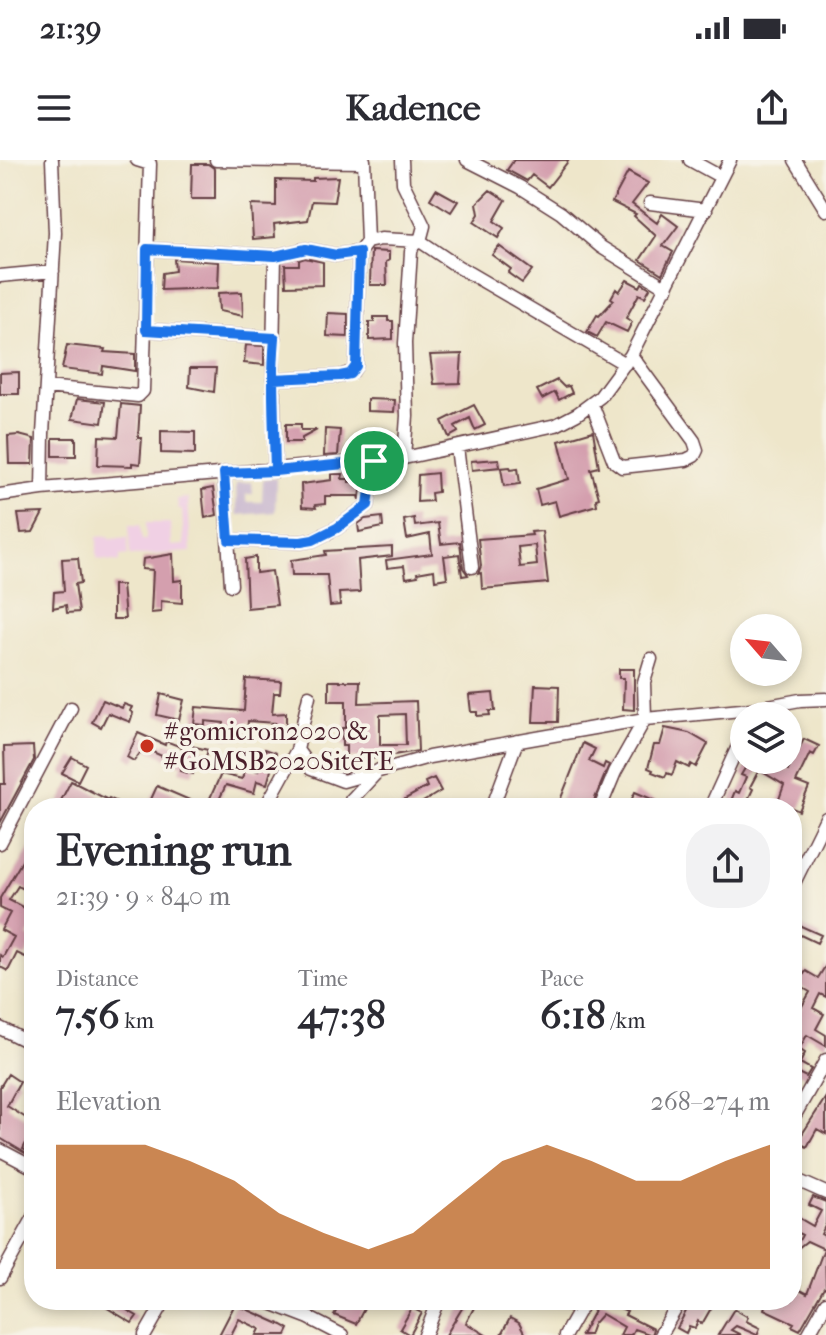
<!DOCTYPE html>
<meta charset="utf-8">
<style>
body{margin:0;font-family:"IM FELL French Canon",serif;background:#f2f2f3;color:#2b2b33;height:100vh;display:flex;flex-direction:column;font-size:30px;white-space:nowrap}
*{box-sizing:border-box;margin:0}
p{font-size:26px;color:#7c7c81}
.icon{flex:none;width:44px;height:44px;fill:none;stroke:currentColor;stroke-width:2;stroke-linecap:round;stroke-linejoin:round}
.map{position:relative;flex:1;overflow:hidden}
.drawer{position:absolute;left:24px;top:638px;width:778px;height:512px;display:flex;flex-direction:column;background:#fff;border-radius:32px;box-shadow:0 4px 12px #0003}
.drawer>*{flex:none}
.needle{width:52px;rotate:298deg}
.controls{position:absolute;left:730px;top:454px;display:grid;gap:16px}
.controls a{display:grid;place-items:center;width:72px;height:72px;border-radius:50%;background:#fff;box-shadow:0 4px 12px #0003;font-size:40px}
.pin{position:absolute;display:grid;place-items:center;width:68px;height:68px;color:#fff;margin:-34px;border:4px solid #fff;border-radius:50%;box-shadow:0 2px 8px #0007}
.round{display:grid;place-items:center;flex:none;width:84px;height:84px;border-radius:32px;background:#f2f2f3}
.head{display:flex;align-items:center;justify-content:space-between;height:136px;padding:0 32px}
h1{font-size:44px;font-weight:800;line-height:60px}
.figures{display:grid;grid-template-columns:repeat(3,1fr);gap:12px;height:136px;padding:8px 32px}
.figures div{display:grid;align-content:center}
.figures b{font-size:40px;font-weight:800}
.figures small{font-size:22px;font-weight:400}
.figures p{font-size:22px}
.chart{height:224px;padding:16px 32px}
.chart p{display:flex;justify-content:space-between}
.chart svg{width:100%;height:144px;margin-top:8px;fill:#b45309;opacity:.7}
.status{display:flex;justify-content:space-between;align-items:center;height:56px;padding:0 40px;background:#fff;direction:ltr}
.status svg{height:22px;fill:currentColor}
header{display:flex;justify-content:space-between;align-items:center;height:104px;padding:0 32px;background:#fff;font-size:36px;font-weight:800}
.map>svg:first-child{display:block}
</style>
<div class="status"><b>21:39</b><svg viewBox="0 0 49 12"><path d="M0 12V9h3v3zM5 12V6h3v6zM10 12V3h3v9zM15 12V0h3v12zM26 1h20v11H26zM47 4h2v5h-2z"/></svg></div>
<header><svg class="icon" aria-label="menu" viewBox="0 0 24 24"><path d="M4 6h16M4 12h16M4 18h16"/></svg>Kadence<svg class="icon" aria-label="share" viewBox="0 0 24 24"><path d="M12 15V3M7 8l5-5 5 5M5 13v7h14v-7"/></svg></header>
<div class="map">
<svg width="826" height="1175" viewBox="0 0 826 1175">
<rect width="100%" height="100%" fill="#f7f3e8"/>
<filter id="ink" filterUnits="userSpaceOnUse"><feTurbulence type="fractalNoise" baseFrequency=".0125" numOctaves="2"/><feDisplacementMap in="SourceGraphic" scale="16" xChannelSelector="R" yChannelSelector="G"/><feConvolveMatrix kernelMatrix="1 2 1 2 8 2 1 2 1" color-interpolation-filters="sRGB"/></filter>
<filter id="wash" filterUnits="userSpaceOnUse"><feTurbulence type="fractalNoise" baseFrequency=".006" numOctaves="4" result="noise"/><feDisplacementMap in="SourceGraphic" scale="32" xChannelSelector="R" yChannelSelector="G"/><feGaussianBlur stdDeviation="1.8" result="paint"/><feColorMatrix in="noise" values="0 0 0 0 0 0 0 0 0 0 0 0 0 0 0 0 0 1.4 0 .05"/><feComposite in="paint" operator="in"/></filter>
<g filter="url(#wash)">
<rect width="100%" height="100%" fill="#eee6ca"/>
<!-- built -->
<path fill="#f0d0e4" d="M188,338L191,392L130,396L129,365H140L142,380H146V363H170L171,386L184,385L182,350L178,348L177,339Z
M109,376L110,379L128,377V395L120,396V402L97,399V377Z"/>
<!-- industrial -->
<path fill="#cebed1" d="M276,318L275,352L237,355L236,323L252,322L253,334H246V342H262L263,320Z"/>
<g id="blocks">
<!-- building -->
<path fill="#d49fae" fill-rule="evenodd" d="M514,0H569L548,27L532,15L527,21L507,10Z
M192,4H208L215,9V39H191Z
M628,12L648,23L632,44L657,63L662,54L678,66L663,86L673,92L662,114L640,100L656,76L634,56L636,54L612,42Z
M338,17L334,42L312,41L308,60L274,64L275,77L253,79L251,45L276,46V20L313,21V18Z
M436,29L458,41L451,52L430,39Z
M490,30L506,40L494,61L504,68L498,78L474,62L479,54L477,43Z
M499,86L532,110L522,123L508,113L511,109L492,95Z
M371,91L389,92V100L386,102L387,125H370Z
M305,98L323,102V125L286,126L285,105H299V100Z
M174,99L219,102L218,128L161,130L162,113L175,111Z
M627,120L640,127L642,123L650,128L645,137L639,134L626,158L632,162L627,172L606,162L597,177L587,172L597,155L599,156L614,140L611,138L616,129L619,132Z
M242,132L243,156L219,151L218,133Z
M328,153L348,154V177L327,176Z
M374,157H388V161H393V179L369,180V162H374Z
M67,185L105,189L104,192L135,194V211L103,206L102,214L62,209Z
M246,185L264,186V205L244,203Z
M462,194L460,223L434,224L430,195Z
M190,208H216L214,232L189,227Z
M19,212V234H0V213Z
M557,220L564,227L569,226L572,233L559,240L555,232L542,239L537,230Z
M77,239L105,242L102,263L72,259Z
M367,239L395,240L394,252L367,251Z
M121,244L140,246L138,278H142L140,304L132,303V306L98,305L99,276L118,277Z
M474,245L485,265L475,270L470,258L455,266L458,272L449,277L442,261Z
M286,264H301V270H317L302,278V282H286Z
M325,269L340,270L338,295L324,296Z
M161,271L195,272V294L161,293Z
M593,271L599,307L591,309L599,338L596,339L597,345L559,356L555,341L540,345L536,329L569,319L559,281Z
M19,275L34,279L33,304H9L8,276Z
M53,278H76V296H53Z
M499,299L500,307L472,310L471,301Z
M510,307L511,309L518,308L520,324L504,326L501,308Z
M437,313L438,332L431,333L432,341L417,342L418,315Z
M332,314H343L342,319H349V322L362,321L360,340L359,336H325V344L315,345L316,348L302,347L301,324L332,320Z
M213,328L217,355L205,358L202,330Z
M43,353L33,372L21,373L18,354Z
M382,357L383,367L359,372L358,364L365,359Z
M414,358L415,366L438,363L441,384L460,382L463,408L468,415L462,416L459,394L444,396L447,418L435,420L434,410L417,413L418,416L406,418L404,406L387,408L386,400L432,394L430,374L407,379L404,360Z
M542,371L548,423L482,429L481,413L478,414L481,406L478,379L532,375L531,372ZM535,385L537,405L520,407L518,387Z
M392,387V396L358,400L360,432L339,433L340,445L330,446L327,415H292L291,400L326,395L325,391Z
M173,394L174,421L182,420V443L161,441V452L151,453L153,410L142,409L143,399Z
M256,397V413L272,411L277,445L247,448L245,399Z
M78,398L81,423L75,424L79,452L67,453L66,445L53,448L54,432L64,431L62,399Z
M113,425H122L125,459H113Z
M619,509H634V550L623,549L624,518H619Z
M246,519L281,521L280,533H274L272,554L286,553V578H275V563L248,561L246,578H223L224,563L205,561V565L194,564L196,547L244,551Z
M329,521H360L359,543L416,541L418,591L370,599L346,598V586H342V568H346V541H329ZM405,554L406,585H380V555Z
M535,525L559,526L558,562H533Z
M493,533L495,551H489L490,555L477,556V552H471L469,535Z
M161,534L184,540L179,560L157,555Z
M103,540L122,548L124,544L132,547L130,551L133,553L130,562L108,553L101,567L92,562Z
M665,568L689,573L708,584L696,607L691,604L689,608L677,602L672,615L667,613L665,617L652,612L653,610L648,608L654,585H660Z
M138,573L165,585L166,581L186,589L187,585L208,590L205,600L197,598L193,614L180,611L182,605L144,588L134,601L127,597Z
M804,579L819,586L814,595L810,593L796,622L809,627L799,651L792,648H776L784,625L759,610L750,627L753,629L744,648H728L735,631L739,633L746,617L741,615L750,600H770L788,610Z
M583,583L595,589L589,601L603,608L605,603L609,605L591,648H557Z
M33,586L34,600L0,663V624H5L4,587Z
M265,589L276,593L267,624L257,621L254,633L226,625L218,642L210,638L221,614L242,619L246,607L258,611Z
M72,597L86,605L78,621L62,613Z
M434,618L441,631L413,648H400L405,639L427,627L425,622Z
M71,621L108,640L109,638L130,648H57Z
M157,626L192,641L189,648H181L162,641L161,643L172,648H147Z
M635,632L659,642L656,648H633L634,645L630,643Z
M34,681V734L18,726L9,740L28,750L34,738V764L27,776L34,779V782L25,797L17,793L8,811L0,807V795L3,797L14,777L1,770L10,753L0,748V738Z
M792,762L821,775L817,783L792,771Z
M826,805V837L820,834L813,848L824,854L816,869L826,875V886L807,875L799,889L805,893L800,903L811,909L806,917L794,911L792,916V852L797,855L810,832L798,825L799,822L796,821L801,812L804,814L806,811L818,818Z
M8,914L20,922L7,946L34,963V975L31,973L23,989L27,991L25,993L0,978V927Z
M826,937V974L817,969L807,987L797,982Z
M813,1037L826,1042V1064L821,1074L826,1077V1084L824,1089L807,1081L793,1092L802,1075L792,1070V1054L813,1066L821,1051L809,1045Z
M825,1086L826,1129L824,1128L800,1170L792,1166L794,1163L764,1149L767,1140H792V1126L807,1134Z
M108,1140H132L127,1150L137,1156L132,1163L104,1146Z
M342,1140H351L365,1147L356,1164L334,1155Z
M467,1140H478L466,1163L486,1175H446Z
M600,1140L627,1152L625,1155L653,1169L651,1175L634,1169L631,1175H620L624,1167L602,1154L593,1164L589,1175H581Z
M692,1140L714,1143L702,1164L698,1161L695,1168L689,1166L686,1173L677,1168Z
M235,1144L282,1165L289,1169L286,1175H257L260,1169L239,1159L231,1175H219Z
M412,1148L422,1153L410,1175L400,1169Z
M734,1149L748,1157L746,1161L760,1168L757,1175L736,1166L731,1170L741,1175H718Z
M510,1158L519,1163L525,1175H501Z"/>
</g>
</g>
<g filter="url(#ink)">
<use href="#blocks" fill-opacity="0" stroke="#633d43" stroke-width="2"/>
<g fill="none" stroke-linecap="round" stroke-linejoin="round">
<!-- minor casing -->
<g stroke="#633d43" stroke-width="15">
<path id="minor" d="M216,0L364,2
M364,0L367,82
M402,0L403,23L424,66L420,81L413,85L411,92L405,183L407,256L404,298
M467,0L520,27L561,53L601,87L667,128
M690,0L721,17
M795,0L826,50
M650,43L706,50
M147,89L275,96L306,89L336,95L359,92
M0,116L53,111
M146,170L275,178
M273,219L340,216L352,212L356,206L359,92L367,82L381,79L420,81L457,106L625,204
M46,227L138,236L143,231L150,4L137,0
M592,244L614,301L622,307L686,300L694,296L697,290L694,281L631,195
M457,287L472,407
M275,311L273,198L275,96
M224,313L231,425
M42,329L43,274L55,73L52,0
M0,335L42,329L404,298L556,265L577,254L600,237L631,195L730,0
M229,380L301,382L313,380L337,368L368,345L374,301
M297,590L311,609L343,621L429,597L645,559L752,549L800,540L826,539
M351,640L379,610
M265,648L297,590L309,536
M492,648L517,581
M600,648L615,612L645,559L644,522L651,499
M710,648L744,573
M0,683L71,548
M792,727L826,658
M0,868L34,885
M792,960L826,900
M0,990L34,1008
M792,1018L826,1033
M0,1118L34,1057
M262,1140L309,1158L342,1175
M560,1140L579,1149
M145,1175L165,1140
M425,1175L439,1140
M565,1175L585,1140
M660,1175L681,1140
M808,1175L826,1143"/>
</g>
<!-- minor -->
<use href="#minor" stroke="#fff" stroke-width="12"/>
</g>
</g>
<g fill="none" stroke-linecap="round" stroke-linejoin="round" filter="url(#ink)">
<!-- route casing -->
<g stroke="#fff" stroke-width="16">
<path id="route" d="M374,301L275,311C274,266 271,222 275,178L146,170L147,89L275,96L306,89L336,95L359,92L356,206L350,214L340,216L273,219L275,311L224,313L229,380L301,382L313,380L337,368L368,345L374,301"/>
</g>
<!-- route -->
<use href="#route" stroke="#1a73e8" stroke-width="10"/>
</g>
<!-- markers -->
<circle fill="#c8321e" stroke="#f7f3e8" stroke-width="3" cx="147" cy="586" r="8"/>
<g text-anchor="middle" dominant-baseline="central" stroke-width="7" stroke-linejoin="round" paint-order="stroke">
<!-- poi labels -->
<g font-size="26" fill="#4a1f2b" stroke="#f7f3e8" text-anchor="start">
<text x="163" y="571">#gomicron2020 &amp;<tspan x="163" dy="30">#GoMSB2020SiteTE</tspan></text>
</g>
</g>
</svg>
<div class="controls">
<a><svg class="needle" viewBox="-14 -14 28 28"><path d="M0-13l5 13h-10z" fill="#e53935"/><path d="M0 13l5-13h-10z" fill="#7c7c81"/></svg></a>
<a><svg class="icon" aria-label="layers" viewBox="0 0 24 24"><path d="M12 4l9 5-9 5-9-5zM3 14l9 5 9-5"/></svg></a>
</div>
<div class="pin" style="left:374px;top:301px;background:#1e9e55"><svg class="icon" aria-label="arrive" viewBox="0 0 24 24"><path d="M6 21V4h12l-3 4 3 4H6"/></svg></div>
<section class="drawer">
<div class="head"><div><h1>Evening run</h1><p>21:39 · 9 × 840 m</p></div><a class="round"><svg class="icon" aria-label="share" viewBox="0 0 24 24"><path d="M12 15V3M7 8l5-5 5 5M5 13v7h14v-7"/></svg></a></div>
<div class="figures">
<div><p>Distance</p><b>7.56<small> km</small></b></div>
<div><p>Time</p><b>47:38</b></div>
<div><p>Pace</p><b>6:18<small> /km</small></b></div>
</div>
<div class="chart"><p><span>Elevation</span>268–274 m</p>
<svg viewBox="0 0 160 44" preserveAspectRatio="none"><path d="M0 44V6L10 6L20 6L30 11L40 17L50 27L60 33L70 38L80 33L90 22L100 11L110 6L120 11L130 17L140 17L150 11L160 6V44z"/></svg>
</div>
</section>
</div>
